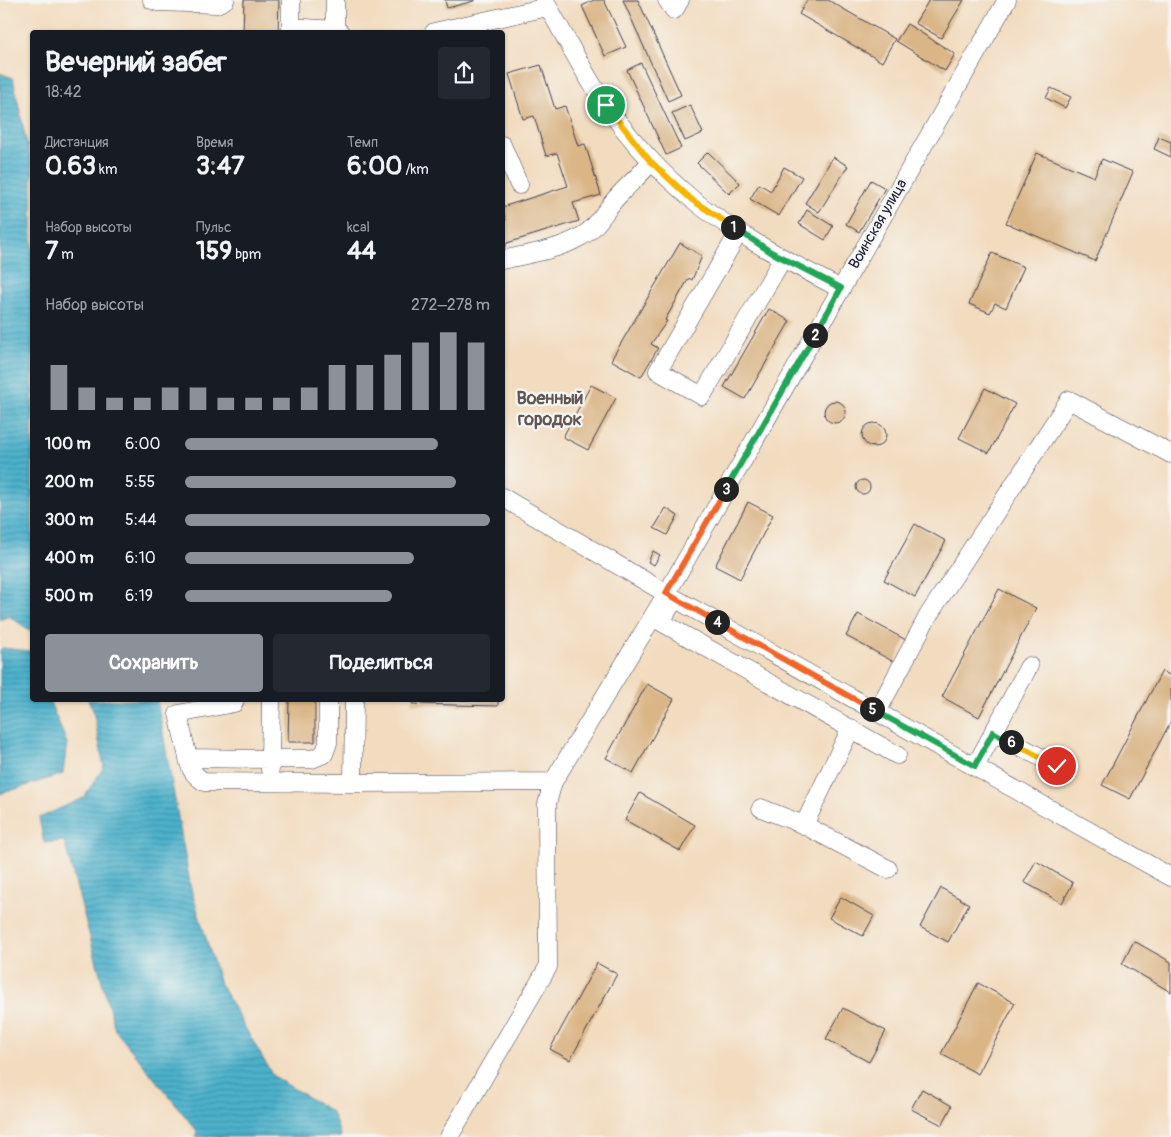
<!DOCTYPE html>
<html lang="ru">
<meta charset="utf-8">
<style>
body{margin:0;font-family:Pangolin,sans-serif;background:#242831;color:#f1f3f6;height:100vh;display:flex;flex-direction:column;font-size:19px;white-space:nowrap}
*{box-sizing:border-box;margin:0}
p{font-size:16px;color:#9ea1a6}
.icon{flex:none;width:28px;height:28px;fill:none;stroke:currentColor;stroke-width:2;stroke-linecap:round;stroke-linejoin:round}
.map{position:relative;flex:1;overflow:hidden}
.sheet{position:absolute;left:30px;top:30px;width:475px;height:672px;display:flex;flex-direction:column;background:#171b24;border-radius:5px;box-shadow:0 1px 4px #0004}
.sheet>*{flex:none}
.pin{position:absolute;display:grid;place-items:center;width:42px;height:42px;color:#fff;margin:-21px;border:2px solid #fff;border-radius:50%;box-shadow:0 1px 5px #0007}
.km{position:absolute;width:25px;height:25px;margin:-12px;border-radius:50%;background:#222;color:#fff;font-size:14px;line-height:25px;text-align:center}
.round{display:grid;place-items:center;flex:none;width:52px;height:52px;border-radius:5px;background:#242831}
.headline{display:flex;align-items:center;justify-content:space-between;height:85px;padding:0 15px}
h1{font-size:28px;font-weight:800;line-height:38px}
.stats{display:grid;grid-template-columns:repeat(3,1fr);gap:8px;height:85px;padding:5px 15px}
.stats div{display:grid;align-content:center}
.stats b{font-size:25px;font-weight:800}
.stats small{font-size:14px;font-weight:400}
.stats p{font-size:14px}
.chart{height:140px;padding:10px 15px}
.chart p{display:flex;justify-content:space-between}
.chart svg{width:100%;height:90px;margin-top:5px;stroke:#8c9099;stroke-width:6}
.button{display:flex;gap:10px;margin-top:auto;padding:10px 15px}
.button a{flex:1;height:58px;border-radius:5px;background:#8c9099;color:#fff;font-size:20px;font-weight:800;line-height:58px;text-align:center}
.button a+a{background:#242831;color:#f1f3f6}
ul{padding:0 15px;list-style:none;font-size:16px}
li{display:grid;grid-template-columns:80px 60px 1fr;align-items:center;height:38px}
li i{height:12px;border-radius:6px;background:#8c9099}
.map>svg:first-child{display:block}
</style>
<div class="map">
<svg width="1171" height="1137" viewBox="0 0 1171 1137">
<defs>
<pattern id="water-rules" width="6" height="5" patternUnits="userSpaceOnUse" patternTransform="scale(1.25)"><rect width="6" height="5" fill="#4cb1cb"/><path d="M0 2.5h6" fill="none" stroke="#3f90a6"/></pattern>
</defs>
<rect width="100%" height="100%" fill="#f6f6f2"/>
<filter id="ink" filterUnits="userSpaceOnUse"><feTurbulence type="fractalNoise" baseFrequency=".02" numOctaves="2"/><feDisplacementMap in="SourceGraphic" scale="10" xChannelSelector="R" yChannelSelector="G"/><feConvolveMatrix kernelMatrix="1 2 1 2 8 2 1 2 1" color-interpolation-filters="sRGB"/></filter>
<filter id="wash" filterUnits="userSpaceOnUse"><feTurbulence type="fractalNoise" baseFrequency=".0096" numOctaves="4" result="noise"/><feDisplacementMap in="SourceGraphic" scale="20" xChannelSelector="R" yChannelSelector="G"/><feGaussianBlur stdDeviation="1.12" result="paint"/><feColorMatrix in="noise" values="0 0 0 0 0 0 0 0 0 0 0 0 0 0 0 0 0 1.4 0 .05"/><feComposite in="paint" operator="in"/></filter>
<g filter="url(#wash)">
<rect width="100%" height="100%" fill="#f2dcbf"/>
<!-- water -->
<path fill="url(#water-rules)" stroke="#376a83" d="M0,73L13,78L32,169V632L9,616L0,620Z
M2,648L30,651L32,658V700H49L67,743L63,774L0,794V650Z
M88,700H157L191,889L220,984L273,1076L332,1112L341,1137H196L197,1131L115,1030L64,841L44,843L39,818L83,798L104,767L93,710Z"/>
<g id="blocks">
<!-- building -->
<path fill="#dab687" d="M244,0H279L278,32H243Z
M445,0H474V1L447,8Z
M594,0H604L626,47L605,56L582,6Z
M623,0H638L681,95L668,101Z
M807,0H828L895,39L882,62L799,14Z
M929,0H964L941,38L915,23Z
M907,24L955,54L945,71L896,41Z
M641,63L681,148L666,155L627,70Z
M541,65L555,109L565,106L578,146L585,144L601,195L573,203L579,221L507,243L502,252V222L506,220L502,207L568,186L557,153L546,156L534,116L523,119L509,74Z
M1051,88L1071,97L1065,108L1046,98Z
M690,105L703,133L685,141L672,113Z
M1159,137L1171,142V157L1154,149Z
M708,152L740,183L729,194L697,163Z
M1037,153L1094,177L1102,159L1133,172L1095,261L1006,223Z
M833,157L848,166L819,212L805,203Z
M784,167L802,177L779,216L750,199L759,184L771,191Z
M871,180L885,188L859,232L846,224Z
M807,210L833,226L825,240L799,224Z
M680,243L702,256L692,280L689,278L665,320L667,321L651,344L658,348L641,377L611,360Z
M992,253L1024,267L1006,308L995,303L990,313L969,304Z
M769,309L790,321L745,399L724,387Z
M591,385L616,398L588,450L563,437Z
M985,388L1015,404L989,453L959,438Z
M824 412a11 11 0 1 1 22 0a11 11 0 1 1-22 0Z
M862 435a12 12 0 1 1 24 0a12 12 0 1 1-24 0Z
M856 487a7 7 0 1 1 14 0a7 7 0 1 1-14 0Z
M748,502L773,515L740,579L715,566Z
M666,508L678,516L667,535L654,528Z
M915,524L946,541L915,597L884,580Z
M653,551L660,555L654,565L648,562Z
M999,589L1036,608L979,717L942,697Z
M858,614L906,640L894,662L846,636Z
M1162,671L1171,676V721L1130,799L1102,785Z
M647,684L674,699L633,773L606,758Z
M289,700H315V742H288Z
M412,700H498V706L412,704Z
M640,793L695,825L680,851L625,820Z
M1036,861L1073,883L1062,903L1024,882Z
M941,888L969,904L948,942L920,927Z
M841,897L874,916L863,936L829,918Z
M1134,941L1171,962V992L1122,964Z
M597,963L617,974L570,1060L550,1049Z
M978,983L1015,1003L978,1074L941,1054Z
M843,1008L886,1031L869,1062L826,1039Z
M922,1089L952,1106L942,1125L911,1109Z"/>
</g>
</g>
<g filter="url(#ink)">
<use href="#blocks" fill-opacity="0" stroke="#413e4f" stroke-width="1"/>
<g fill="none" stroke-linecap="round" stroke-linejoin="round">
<!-- minor casing -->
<g stroke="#413e4f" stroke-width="19">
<path id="minor" d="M152,0L157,2L217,4L225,0
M335,0V30
M544,0C565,35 582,71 605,104C630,139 659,172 692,199C737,236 790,262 841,289L1007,0
M667,0L674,10L680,0
M291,27V0
M291,32V27L335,30L340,32
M434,32L548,7
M502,145L519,185
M739,232L658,371L702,396L783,258
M502,260C528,254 558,250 580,237C598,228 606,208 619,195C630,183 642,174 651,161
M502,497L674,598L1171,877
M672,603L661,622L897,755
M235,700L234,703L178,714L188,758L270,759L271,700
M354,700L353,783L553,782
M877,712L928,616L1069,400L1171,454
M993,732L1057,766
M188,758C190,770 194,775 204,782L353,783
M975,767L1029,666
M270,770V759H312L324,754L328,743V700
M761,808L804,825L888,869
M804,825L851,728
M449,1137L548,967L547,804L553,782L667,593L841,289"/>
</g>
<!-- minor -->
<use href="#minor" stroke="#fff" stroke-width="18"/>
</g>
</g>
<g fill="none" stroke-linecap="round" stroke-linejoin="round" filter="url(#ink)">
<!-- split-1 casing -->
<g stroke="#fff" stroke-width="10">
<path id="split-1" d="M606,105L650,161L692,200L733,227"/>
</g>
<!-- split-2 casing -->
<g stroke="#fff" stroke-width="10">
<path id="split-2" d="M733,227L771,252L841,288L815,335"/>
</g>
<!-- split-3 casing -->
<g stroke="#fff" stroke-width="10">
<path id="split-3" d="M726,489L815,335"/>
</g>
<!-- split-4 casing -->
<g stroke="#fff" stroke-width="10">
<path id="split-4" d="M717,622L666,593L726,489"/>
</g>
<!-- split-5 casing -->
<g stroke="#fff" stroke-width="10">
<path id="split-5" d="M717,622L872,709"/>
</g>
<!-- split-6 casing -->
<g stroke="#fff" stroke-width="10">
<path id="split-6" d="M872,709L975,766L993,732L1011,742"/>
</g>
<!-- split-7 casing -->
<g stroke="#fff" stroke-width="10">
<path id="split-7" d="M1011,742L1057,766"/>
</g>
<!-- split-1 -->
<use href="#split-1" stroke="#f5b400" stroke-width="6"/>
<!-- split-2 -->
<use href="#split-2" stroke="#22a559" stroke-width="6"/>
<!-- split-3 -->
<use href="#split-3" stroke="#22a559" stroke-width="6"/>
<!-- split-4 -->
<use href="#split-4" stroke="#f0652b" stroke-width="6"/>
<!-- split-5 -->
<use href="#split-5" stroke="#f0652b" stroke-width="6"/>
<!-- split-6 -->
<use href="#split-6" stroke="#22a559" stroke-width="6"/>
<!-- split-7 -->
<use href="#split-7" stroke="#f5b400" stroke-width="6"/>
</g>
<g text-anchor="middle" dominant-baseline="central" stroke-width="4.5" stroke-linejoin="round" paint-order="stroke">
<!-- street labels -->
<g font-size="15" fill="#22223b" stroke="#f6f6f2">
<text transform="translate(878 224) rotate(-60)">Воинская улица</text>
</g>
<!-- quarter labels -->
<g font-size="18" font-weight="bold" fill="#625656" stroke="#f6f6f2">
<text x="550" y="398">Военный<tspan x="550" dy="21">городок</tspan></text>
</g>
</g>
</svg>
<div class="pin" style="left:606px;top:105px;background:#1e9e55"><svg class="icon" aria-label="arrive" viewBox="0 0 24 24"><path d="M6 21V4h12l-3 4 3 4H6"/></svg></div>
<div class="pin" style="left:1057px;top:766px;background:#d93025"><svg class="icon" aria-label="check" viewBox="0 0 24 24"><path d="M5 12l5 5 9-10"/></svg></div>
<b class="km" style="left:733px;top:227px">1</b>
<b class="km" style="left:815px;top:335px">2</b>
<b class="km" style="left:726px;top:489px">3</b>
<b class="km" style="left:717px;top:622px">4</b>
<b class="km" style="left:872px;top:709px">5</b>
<b class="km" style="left:1011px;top:742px">6</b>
<section class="sheet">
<div class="headline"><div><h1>Вечерний забег</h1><p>18:42</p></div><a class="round"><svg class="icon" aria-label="share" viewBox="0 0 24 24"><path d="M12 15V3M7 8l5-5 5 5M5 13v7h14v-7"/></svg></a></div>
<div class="stats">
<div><p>Дистанция</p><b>0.63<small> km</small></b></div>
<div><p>Время</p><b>3:47</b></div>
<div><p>Темп</p><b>6:00<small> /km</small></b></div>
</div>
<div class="stats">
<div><p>Набор высоты</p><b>7<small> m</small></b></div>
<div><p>Пульс</p><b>159<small> bpm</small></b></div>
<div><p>kcal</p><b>44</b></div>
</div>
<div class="chart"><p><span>Набор высоты</span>272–278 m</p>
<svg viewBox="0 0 160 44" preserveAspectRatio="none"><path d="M5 44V22M15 44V33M25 44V38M35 44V38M45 44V33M55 44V33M65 44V38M75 44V38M85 44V38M95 44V33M105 44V22M115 44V22M125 44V17M135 44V11M145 44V6M155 44V11"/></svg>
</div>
<ul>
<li><b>100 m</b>6:00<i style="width:83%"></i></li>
<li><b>200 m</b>5:55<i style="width:89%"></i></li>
<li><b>300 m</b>5:44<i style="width:100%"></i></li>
<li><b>400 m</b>6:10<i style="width:75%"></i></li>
<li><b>500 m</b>6:19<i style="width:68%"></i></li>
</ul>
<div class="button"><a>Сохранить</a><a>Поделиться</a></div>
</section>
</div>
